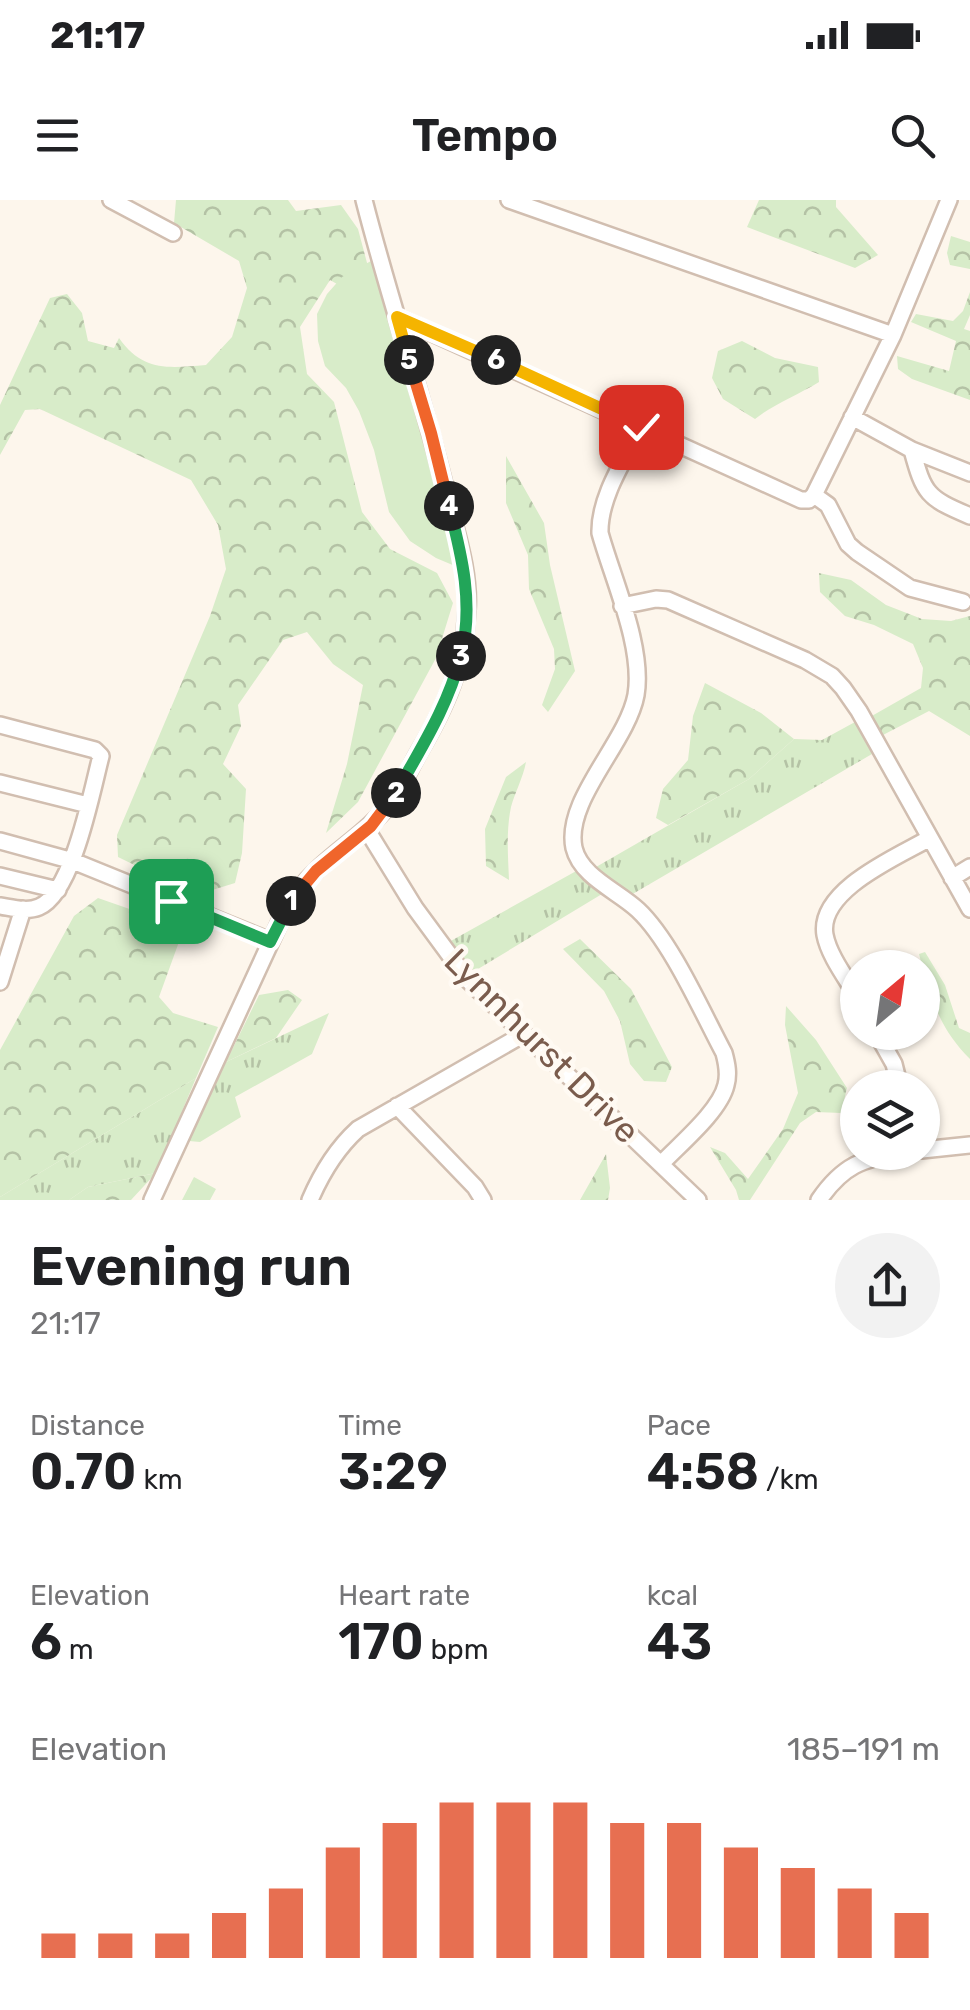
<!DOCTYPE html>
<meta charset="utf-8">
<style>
body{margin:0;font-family:Rubik,sans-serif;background:#f2f2f2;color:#202124;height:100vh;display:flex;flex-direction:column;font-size:38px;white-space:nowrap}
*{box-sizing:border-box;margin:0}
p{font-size:32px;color:#757577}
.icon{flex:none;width:55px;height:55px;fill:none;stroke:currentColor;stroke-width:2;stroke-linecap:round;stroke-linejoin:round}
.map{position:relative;height:1000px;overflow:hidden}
.sheet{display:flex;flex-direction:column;background:#fff;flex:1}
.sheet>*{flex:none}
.needle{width:65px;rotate:29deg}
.fabs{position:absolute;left:840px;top:750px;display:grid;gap:20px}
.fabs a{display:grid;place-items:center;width:100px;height:100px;border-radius:50%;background:#fff;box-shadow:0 2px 8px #0004;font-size:50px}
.pin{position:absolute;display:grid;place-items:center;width:85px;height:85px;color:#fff;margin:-42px;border-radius:20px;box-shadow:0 5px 15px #0006}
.km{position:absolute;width:50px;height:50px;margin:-25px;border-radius:50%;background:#222;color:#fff;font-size:28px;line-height:50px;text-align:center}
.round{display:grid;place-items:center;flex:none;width:105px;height:105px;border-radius:52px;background:#f2f2f2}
.overview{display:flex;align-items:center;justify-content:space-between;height:170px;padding:0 30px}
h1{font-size:55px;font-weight:600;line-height:75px}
.figures{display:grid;grid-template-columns:repeat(3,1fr);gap:15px;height:170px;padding:10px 30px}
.figures div{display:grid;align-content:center}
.figures b{font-size:50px;font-weight:600}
.figures small{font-size:28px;font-weight:400}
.figures p{font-size:28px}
.chart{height:280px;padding:20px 30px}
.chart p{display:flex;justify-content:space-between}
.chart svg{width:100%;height:180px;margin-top:10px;stroke:#e76f51;stroke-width:6}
.status{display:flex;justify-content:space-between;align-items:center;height:70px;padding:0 50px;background:#fff;direction:ltr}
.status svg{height:28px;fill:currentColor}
header{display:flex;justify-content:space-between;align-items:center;height:130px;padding:0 30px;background:#fff;font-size:45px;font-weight:600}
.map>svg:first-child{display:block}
</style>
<div class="status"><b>21:17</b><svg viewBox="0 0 49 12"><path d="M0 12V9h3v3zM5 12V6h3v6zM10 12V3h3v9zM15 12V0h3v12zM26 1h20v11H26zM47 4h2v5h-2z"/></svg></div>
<header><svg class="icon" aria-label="menu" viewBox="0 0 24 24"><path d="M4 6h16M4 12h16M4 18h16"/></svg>Tempo<svg class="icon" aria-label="search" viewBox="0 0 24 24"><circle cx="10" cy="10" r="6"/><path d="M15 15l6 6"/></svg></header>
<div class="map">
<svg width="970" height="1000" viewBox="0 0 970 1000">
<defs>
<pattern id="grass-tufts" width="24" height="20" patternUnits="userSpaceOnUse" patternTransform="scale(2.5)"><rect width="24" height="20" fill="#d8ecc9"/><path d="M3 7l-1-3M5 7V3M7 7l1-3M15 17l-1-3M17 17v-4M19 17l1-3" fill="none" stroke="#b4c2a5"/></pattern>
<pattern id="forest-crowns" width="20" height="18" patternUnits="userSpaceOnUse" patternTransform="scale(2.5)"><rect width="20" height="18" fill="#d8ecc9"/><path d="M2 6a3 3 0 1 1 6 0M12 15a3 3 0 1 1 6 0" fill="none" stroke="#b4c2a5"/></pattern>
</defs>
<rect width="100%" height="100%" fill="#fdf6ec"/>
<!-- grass -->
<path fill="url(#grass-tufts)" d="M855,522L872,554L631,695L596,667L749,579L794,539L822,540Z
M578,670L602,694L473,772L449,742Z
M329,813L312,854L235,897L241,917L200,942L189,941L226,862Z
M196,878L156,973L88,987L69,1000H0V997Z"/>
<!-- forest -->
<path fill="url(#forest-crowns)" d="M176,0H288L296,11L341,5L358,29L375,93L358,96L330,80L300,127L307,174L334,202L362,312L390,349L437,373L453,403L436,458L358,602L326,633L347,564L363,485L333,464L307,432L283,440L238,505L241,526L223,564L246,589L242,653L235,683L196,695L118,657L117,635L210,416L226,369L218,325L191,280L40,209L25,210L0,255V205L50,98L67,94L82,113L88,141L114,148L119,138C143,172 168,168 206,165L232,137L247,88L239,61L174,23Z
M759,0H836V7L878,55L855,68L747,27Z
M951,36L970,42V69L950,65L947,53Z
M970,92V115L964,129L970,131V200L912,179L898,169L897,156L949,171L956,141L911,122L916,114L953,121L963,111Z
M742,141L775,158L818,167L819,182C798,195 774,204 755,219L723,199L712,178L718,151Z
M506,256L544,323L550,365L575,471L548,512L542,505L555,469L554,449L529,389L528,355L506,303Z
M819,373L851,380L886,405L922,419L951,421L970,416V536L929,511L883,535L870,517L921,488L923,468L913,444L874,425L845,416L820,392Z
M705,483L761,513L794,539L749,579L668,625L656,618L663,589L688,560L693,516Z
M526,562C523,578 515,592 511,607C506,631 508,656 509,680L486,666L485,629L506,577Z
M98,698L184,728L159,797L173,813L218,827L196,878L0,997V850L74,716Z
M580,739L631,789L672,867L666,882L644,881L630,864L620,821L604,791L563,749Z
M925,752L945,785L959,828L970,833V859C938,827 930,796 919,754Z
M288,790L302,800L276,838L226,862L259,795Z
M786,806L816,840L847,888L841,913L816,912L800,923L750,1000H739L736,990L710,947L725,953L748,979L783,929L798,893L785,825Z
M606,954L610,988L608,1000H580Z
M156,973L131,1000H69L88,987Z"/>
<!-- park -->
<path fill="#d8ecc9" d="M371,61C400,163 433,263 455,366L436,358L410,341L389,312L374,250L359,211L346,188L325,166L318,141L317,114L327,94L342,77Z
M194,977L216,989L210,1000H182Z"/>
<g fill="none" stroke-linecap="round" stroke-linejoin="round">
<!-- minor casing -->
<g stroke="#d1beb0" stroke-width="20">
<path id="minor" d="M111,0L173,33
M509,0L893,135
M397,117L801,300H809L814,295L893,135L949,0
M852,217L912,250C924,294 927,298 970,316
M641,227C625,259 599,297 600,333C613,380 644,447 636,495C627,543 564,600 574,648C581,677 618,691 638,710C671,741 702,812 724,853C727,864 729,874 726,885C720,911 680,944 661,964
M912,250L970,273
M814,295L828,305L848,344L857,352L910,388L963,402
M622,406L656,399L668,400L805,460L832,476L843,488L859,511L970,709
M0,525L95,550L101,556C92,590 73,693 39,707C27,712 13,708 0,706
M0,583L88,605
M367,630L415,708L468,780L698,1000
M0,641L73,661L270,741
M0,676L58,690
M952,678L970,667
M0,782L23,709
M858,798C847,779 829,756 825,735C817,690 899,656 930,638
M876,832L894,864L900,888
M397,906L475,987L483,1000
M922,950L970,945
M152,1000L284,713C293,697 303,683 316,671C342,646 372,629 393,599C403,584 410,568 419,552C446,506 464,466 467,411C470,371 455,330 446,292C422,194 389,98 364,0
M310,1000C322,972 336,949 358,929L524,834
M819,1000C843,965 862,959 902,952"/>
</g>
<!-- minor -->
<use href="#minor" stroke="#fff" stroke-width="15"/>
</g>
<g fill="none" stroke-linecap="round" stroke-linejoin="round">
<!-- split-1 casing -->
<g stroke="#fff" stroke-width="20">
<path id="split-1" d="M171,701L270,742L291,701"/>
</g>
<!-- split-2 casing -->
<g stroke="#fff" stroke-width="20">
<path id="split-2" d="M291,701L316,671L371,626L396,593"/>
</g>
<!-- split-3 casing -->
<g stroke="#fff" stroke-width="20">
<path id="split-3" d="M396,593C422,546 447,508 461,456"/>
</g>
<!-- split-4 casing -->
<g stroke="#fff" stroke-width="20">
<path id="split-4" d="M449,306C462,356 474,405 461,456"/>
</g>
<!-- split-5 casing -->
<g stroke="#fff" stroke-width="20">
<path id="split-5" d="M409,160L431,233L449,306"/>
</g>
<!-- split-6 casing -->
<g stroke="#fff" stroke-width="20">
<path id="split-6" d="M409,160L397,117L496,160"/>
</g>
<!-- split-7 casing -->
<g stroke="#fff" stroke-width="20">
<path id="split-7" d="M496,160L641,227"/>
</g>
<!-- split-1 -->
<use href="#split-1" stroke="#22a559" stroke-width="12"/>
<!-- split-2 -->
<use href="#split-2" stroke="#f0652b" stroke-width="12"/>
<!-- split-3 -->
<use href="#split-3" stroke="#22a559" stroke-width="12"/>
<!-- split-4 -->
<use href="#split-4" stroke="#22a559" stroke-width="12"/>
<!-- split-5 -->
<use href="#split-5" stroke="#f0652b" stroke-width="12"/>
<!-- split-6 -->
<use href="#split-6" stroke="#f5b400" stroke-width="12"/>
<!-- split-7 -->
<use href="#split-7" stroke="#f5b400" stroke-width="12"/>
</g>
<g text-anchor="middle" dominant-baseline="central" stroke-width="9" stroke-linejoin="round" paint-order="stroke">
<!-- street labels -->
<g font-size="35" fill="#7a5c4d" stroke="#fffaf3">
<text transform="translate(542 846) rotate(45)">Lynnhurst Drive</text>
</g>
</g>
</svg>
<div class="fabs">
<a><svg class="needle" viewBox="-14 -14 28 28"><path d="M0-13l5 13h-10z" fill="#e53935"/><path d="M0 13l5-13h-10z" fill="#757577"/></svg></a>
<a><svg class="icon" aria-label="layers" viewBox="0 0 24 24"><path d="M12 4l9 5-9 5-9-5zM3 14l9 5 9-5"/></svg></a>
</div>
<div class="pin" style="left:171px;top:701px;background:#1e9e55"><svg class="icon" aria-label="arrive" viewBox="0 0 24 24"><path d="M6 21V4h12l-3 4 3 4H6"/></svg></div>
<div class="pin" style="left:641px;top:227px;background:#d93025"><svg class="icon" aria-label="check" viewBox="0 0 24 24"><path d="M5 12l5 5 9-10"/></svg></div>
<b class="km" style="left:291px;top:701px">1</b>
<b class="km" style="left:396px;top:593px">2</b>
<b class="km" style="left:461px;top:456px">3</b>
<b class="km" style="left:449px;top:306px">4</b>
<b class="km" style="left:409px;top:160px">5</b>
<b class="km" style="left:496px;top:160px">6</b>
</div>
<section class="sheet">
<div class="overview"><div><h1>Evening run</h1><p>21:17</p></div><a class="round"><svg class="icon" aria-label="share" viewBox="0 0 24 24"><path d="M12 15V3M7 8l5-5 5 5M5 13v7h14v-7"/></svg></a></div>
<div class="figures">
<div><p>Distance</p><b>0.70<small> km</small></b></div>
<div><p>Time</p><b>3:29</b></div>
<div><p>Pace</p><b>4:58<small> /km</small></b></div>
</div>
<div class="figures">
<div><p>Elevation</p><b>6<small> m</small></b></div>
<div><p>Heart rate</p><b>170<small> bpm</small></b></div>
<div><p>kcal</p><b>43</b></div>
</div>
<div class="chart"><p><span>Elevation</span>185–191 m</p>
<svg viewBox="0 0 160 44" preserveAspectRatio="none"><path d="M5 44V38M15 44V38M25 44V38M35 44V33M45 44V27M55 44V17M65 44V11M75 44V6M85 44V6M95 44V6M105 44V11M115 44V11M125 44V17M135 44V22M145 44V27M155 44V33"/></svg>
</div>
</section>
